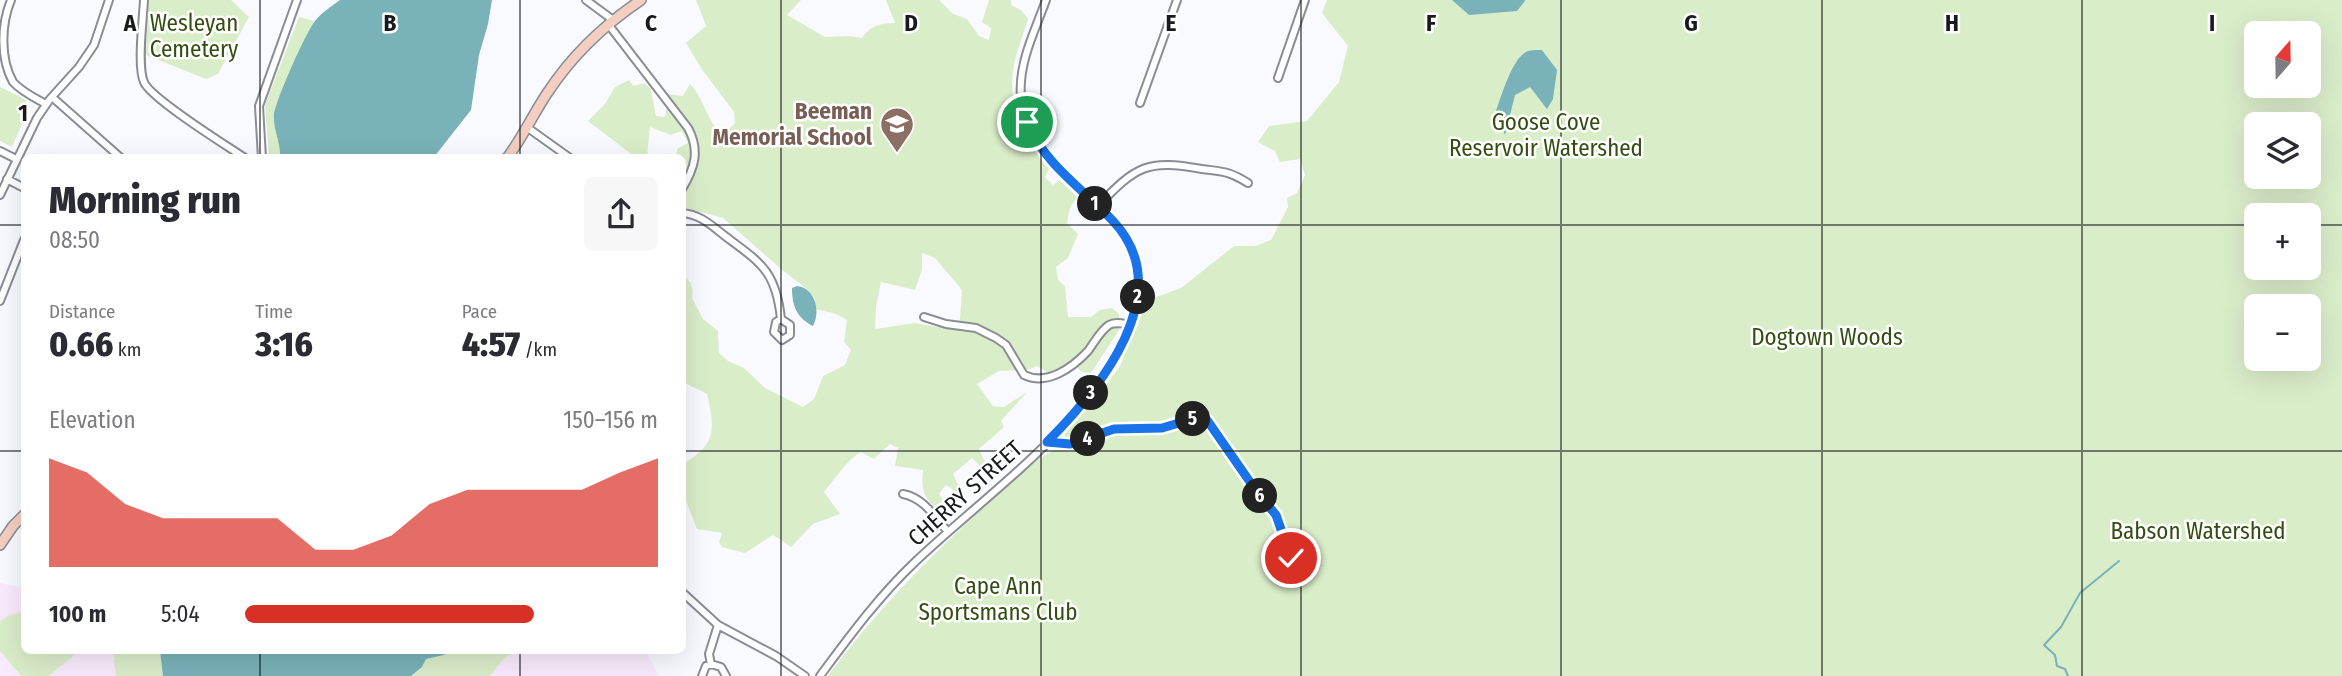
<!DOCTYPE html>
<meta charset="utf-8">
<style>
body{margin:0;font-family:"Fira Sans Condensed",sans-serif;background:#f7f7f7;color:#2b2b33;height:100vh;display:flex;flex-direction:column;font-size:26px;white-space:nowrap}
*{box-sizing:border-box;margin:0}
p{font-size:23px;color:#7c7c81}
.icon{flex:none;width:38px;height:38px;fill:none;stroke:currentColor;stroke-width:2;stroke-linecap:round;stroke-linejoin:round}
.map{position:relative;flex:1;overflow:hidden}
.side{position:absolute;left:21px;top:154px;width:665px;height:500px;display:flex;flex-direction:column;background:#fff;border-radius:10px;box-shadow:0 7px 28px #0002}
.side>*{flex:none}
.needle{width:46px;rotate:20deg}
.fabs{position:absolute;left:2244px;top:21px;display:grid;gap:14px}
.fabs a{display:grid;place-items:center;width:77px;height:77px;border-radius:10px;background:#fff;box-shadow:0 7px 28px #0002;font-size:35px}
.pin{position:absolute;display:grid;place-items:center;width:60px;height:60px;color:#fff;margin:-30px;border:4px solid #fff;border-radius:50%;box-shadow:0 2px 7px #0007}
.km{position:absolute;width:35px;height:35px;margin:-18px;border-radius:50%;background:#222;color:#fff;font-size:19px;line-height:35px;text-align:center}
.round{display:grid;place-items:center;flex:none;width:74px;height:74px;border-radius:10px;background:#f7f7f7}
.summary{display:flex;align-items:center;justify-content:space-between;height:119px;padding:0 28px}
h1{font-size:38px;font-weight:800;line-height:52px}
.metrics{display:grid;grid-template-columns:repeat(3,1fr);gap:10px;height:119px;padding:7px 28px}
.metrics div{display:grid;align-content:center}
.metrics b{font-size:35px;font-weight:800}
.metrics small{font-size:19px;font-weight:400}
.metrics p{font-size:19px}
.chart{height:196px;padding:14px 28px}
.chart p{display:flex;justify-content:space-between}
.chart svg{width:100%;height:126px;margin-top:7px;fill:#d93025;opacity:.7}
ul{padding:0 28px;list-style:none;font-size:23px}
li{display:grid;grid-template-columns:112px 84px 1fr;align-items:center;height:52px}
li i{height:18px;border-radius:9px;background:#d93025}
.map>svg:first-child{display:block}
</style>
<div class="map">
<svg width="2342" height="676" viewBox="0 0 2342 676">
<rect width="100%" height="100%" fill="#f9faff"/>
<!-- education -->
<path fill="#faeafd" d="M0,583L24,588V651H241L259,676H0Z
M476,651H646L659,676H443Z"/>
<!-- green -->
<path fill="#daedc9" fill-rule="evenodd" d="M148,0H231L249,17L218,74L206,79L146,55Z
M696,0H801L787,15L825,37L849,36L862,38C870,26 880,23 895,23L886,0H939L953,14L967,19L979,36L989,40L991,28L982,22L989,0H1011V5L1021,10L1028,19C1024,33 1018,47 1015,60C1005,102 1023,140 1049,169L1045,177L1053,185L1060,180L1077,197L1070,208L1067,223L1078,234L1068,258L1056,267L1058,280L1065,286L1068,317H1091L1100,310L1112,308L1119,314V330L1091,373L1082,372L1070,362L1065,366L1049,373L1037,366L1027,370L999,371L977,384L993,406L1004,407L1027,392L1001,421L1004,427L979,449L987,466L985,471L972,458L953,474L964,497L946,485L939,494L948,506L940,513C924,497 921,493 923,470L895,466L898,448L890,444L874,459L861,452C848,459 834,480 824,492L840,514L813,524L791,547L773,535L745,553L722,547L719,542L722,533L697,529L685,498H683V464C717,444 715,429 707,394L683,382V275C691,281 694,288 692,298L703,319L718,331L719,353L728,361L744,368L765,388L803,407L814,399L823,376L845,365L851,350L844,342L847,320L834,313L815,309V299L807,289L781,269L723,218L683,207L682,158L675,157L678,148L688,143L682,131L671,135L650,127L647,157H635L588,121L605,104L615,87L629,80L633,86L645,83L651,90L656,116L665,117L669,94L683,96L690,84C703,98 705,113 716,128H730L735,123L734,112L701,68L686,43L706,26ZM922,253L935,258L962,290L960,320L938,327L915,323L875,329L876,307L881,282L915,290L922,270Z
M1327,0H2342V676H828C887,595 960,528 1034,461L1055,450L1076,448L1108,436L1166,433L1186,425L1204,423L1207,426L1213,421L1210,418L1193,415L1163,424L1109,428L1070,440L1064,437L1066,431L1095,400L1120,366L1148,300L1181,288L1234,246H1255L1271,240L1288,207L1287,198L1297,193L1305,175L1300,159L1280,162L1275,151L1258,142L1269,126L1307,121L1339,82L1348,46L1322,13ZM2256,33H2308V86H2256ZM2256,124H2308V177H2256ZM2256,215H2308V268H2256ZM2256,306H2308V359H2256Z
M299,17L314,21L296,157H269L265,105Z
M0,87L23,98L30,106L12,147L0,141Z
M24,612V651H79L49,676H21L0,651V621L10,615Z
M113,651H160L163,676H116Z
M450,651H517L504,658L490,676H411L422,667L426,659L444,655Z"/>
<!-- water -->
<path fill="#79b2b9" d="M340,0H492L488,24L479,55L471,110L434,157H280C281,142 273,130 274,115C275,102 306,32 315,21C322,12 332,6 340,0Z
M1452,0H1525V1L1517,11L1469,15Z
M1542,50L1557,70L1553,99L1547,109L1530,87L1515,95L1505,135L1496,111C1501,97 1512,59 1526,52C1530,50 1537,50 1542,50Z
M797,286C815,288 821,311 813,326C797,318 792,306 792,288Z
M160,651H450L444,655L426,659L422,667L411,676H163Z"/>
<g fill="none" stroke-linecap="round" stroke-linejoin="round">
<!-- stream -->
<path stroke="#79b2b9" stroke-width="2" d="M2068,676L2065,669L2057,666L2055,655L2044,645L2061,627L2080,593L2119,561"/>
<!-- minor casing -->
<g stroke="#8a8d97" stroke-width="10">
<path id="minor" d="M11,0C1,24 0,59 13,82C22,92 35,98 46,104
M144,0C143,19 137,67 144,82C150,98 227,146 245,158
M586,0L613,20
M608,24L688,128C700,150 695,168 682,189
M1278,78L1305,0
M52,97L121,158
M1140,103L1177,0
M528,128L570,158
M0,151L16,159
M262,158L259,106L297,0
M7,179L24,188
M0,195L37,118L50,99L79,67L94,45L109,0
M1098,206C1136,166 1147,159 1202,169C1224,172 1229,171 1248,183
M682,213C700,214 712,226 725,236C761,263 776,271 781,319L790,325V335L782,340L774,332L776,322L781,319
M0,301L24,240
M924,317L946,324L976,328L996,338L1006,345L1024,375C1047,386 1072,368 1088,351C1094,343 1100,331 1109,325C1116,321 1124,324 1131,325
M1047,442L1070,444L1114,429L1162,428L1196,418L1207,420L1257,492L1276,515L1291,558L1303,575
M903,494C924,498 934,516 948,532
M682,592L718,625L776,656L805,676
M711,664L709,654L718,625
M711,664L721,667L726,676
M702,676L706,666L711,664
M820,676C849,637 879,596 915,562C985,495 1097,419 1131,325C1173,208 1030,194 1021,97C1018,63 1035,31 1046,0"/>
</g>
<!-- secondary casing -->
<g stroke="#8a8d97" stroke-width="12">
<path id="secondary" d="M507,158C523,137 533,114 548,92C573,54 604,25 641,0
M0,545L13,526L24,515"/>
</g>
<!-- minor -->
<use href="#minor" stroke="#fff" stroke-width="6"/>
<!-- secondary -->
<use href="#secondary" stroke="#f4cec1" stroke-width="9"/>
</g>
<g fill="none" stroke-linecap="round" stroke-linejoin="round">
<!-- route casing -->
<g stroke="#fff" stroke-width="14">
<path id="route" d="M1027,122C1044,164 1083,189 1113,221C1180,292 1099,390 1047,442L1070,444L1114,429L1162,428L1196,418L1207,420L1257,492L1276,515L1291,558"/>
</g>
<!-- route -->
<use href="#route" stroke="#1a73e8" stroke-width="9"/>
</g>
<!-- grid -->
<path fill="none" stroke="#181a1e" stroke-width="2" stroke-opacity="0.55" d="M260,0V158M520,0V158M781,0V676M1041,0V676M1301,0V676M1561,0V676M1822,0V676M2082,0V676M0,225H24M682,225H2256M2308,225H2342M0,451H24M682,451H2342M260,651V676M520,651V676"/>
<!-- icons -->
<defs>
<g id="school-pin" transform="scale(1.75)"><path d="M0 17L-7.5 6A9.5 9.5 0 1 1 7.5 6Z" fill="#8d6e63" stroke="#fff"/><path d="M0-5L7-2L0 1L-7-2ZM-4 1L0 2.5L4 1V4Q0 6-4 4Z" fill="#fff"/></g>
</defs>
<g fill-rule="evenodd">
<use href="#school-pin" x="897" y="124"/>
</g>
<g text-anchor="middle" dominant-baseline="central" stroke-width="5" stroke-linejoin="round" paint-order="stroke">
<!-- park labels -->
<g font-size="23" fill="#344e12" stroke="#fff">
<text x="194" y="23">Wesleyan<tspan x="194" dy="26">Cemetery</tspan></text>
<text x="1546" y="122">Goose Cove<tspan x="1546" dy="26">Reservoir Watershed</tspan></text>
<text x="1827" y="337">Dogtown Woods</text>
<text x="2198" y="531">Babson Watershed</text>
<text x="998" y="586">Cape Ann<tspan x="998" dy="26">Sportsmans Club</tspan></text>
</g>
<!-- education labels -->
<g font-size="23" font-weight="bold" fill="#785e54" stroke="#fff" text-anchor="end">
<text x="872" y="111">Beeman<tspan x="872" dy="26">Memorial School</tspan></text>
</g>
<!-- street labels -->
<g font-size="23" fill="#181a1e" stroke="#fff">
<text transform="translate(965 493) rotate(-42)">CHERRY STREET</text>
</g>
</g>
<g font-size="23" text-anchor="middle" font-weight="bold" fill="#181a1e" stroke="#fff" stroke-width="5" stroke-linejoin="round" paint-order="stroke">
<text x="130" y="31">A</text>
<text x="390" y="31">B</text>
<text x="651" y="31">C</text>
<text x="911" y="31">D</text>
<text x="1171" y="31">E</text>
<text x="1431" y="31">F</text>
<text x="1691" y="31">G</text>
<text x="1952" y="31">H</text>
<text x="2212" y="31">I</text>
<text x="23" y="121">1</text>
</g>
</svg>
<div class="fabs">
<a><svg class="needle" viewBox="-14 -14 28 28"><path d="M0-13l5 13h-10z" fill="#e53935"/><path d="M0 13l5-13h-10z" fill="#7c7c81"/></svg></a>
<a><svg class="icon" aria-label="layers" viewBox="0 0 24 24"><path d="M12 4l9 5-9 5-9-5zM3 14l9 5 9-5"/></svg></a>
<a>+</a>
<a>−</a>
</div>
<div class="pin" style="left:1027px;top:122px;background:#1e9e55"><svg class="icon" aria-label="arrive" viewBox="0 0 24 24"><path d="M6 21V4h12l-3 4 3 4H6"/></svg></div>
<div class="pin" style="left:1291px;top:558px;background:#d93025"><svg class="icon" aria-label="check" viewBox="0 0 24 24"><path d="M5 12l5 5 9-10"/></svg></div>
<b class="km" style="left:1095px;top:204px">1</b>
<b class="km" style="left:1138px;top:297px">2</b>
<b class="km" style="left:1091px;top:393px">3</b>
<b class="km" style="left:1088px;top:439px">4</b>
<b class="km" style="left:1193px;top:419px">5</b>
<b class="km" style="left:1260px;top:496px">6</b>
<section class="side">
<div class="summary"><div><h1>Morning run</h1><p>08:50</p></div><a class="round"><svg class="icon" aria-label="share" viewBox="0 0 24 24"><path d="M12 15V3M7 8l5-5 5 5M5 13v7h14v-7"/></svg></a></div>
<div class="metrics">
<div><p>Distance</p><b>0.66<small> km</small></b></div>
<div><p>Time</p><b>3:16</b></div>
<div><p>Pace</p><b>4:57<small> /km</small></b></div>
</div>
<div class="chart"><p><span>Elevation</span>150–156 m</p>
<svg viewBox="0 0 160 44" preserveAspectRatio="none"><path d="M0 44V6L10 11L20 22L30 27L40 27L50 27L60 27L70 38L80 38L90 33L100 22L110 17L120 17L130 17L140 17L150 11L160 6V44z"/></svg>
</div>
<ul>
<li><b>100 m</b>5:04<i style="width:70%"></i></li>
</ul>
</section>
</div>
